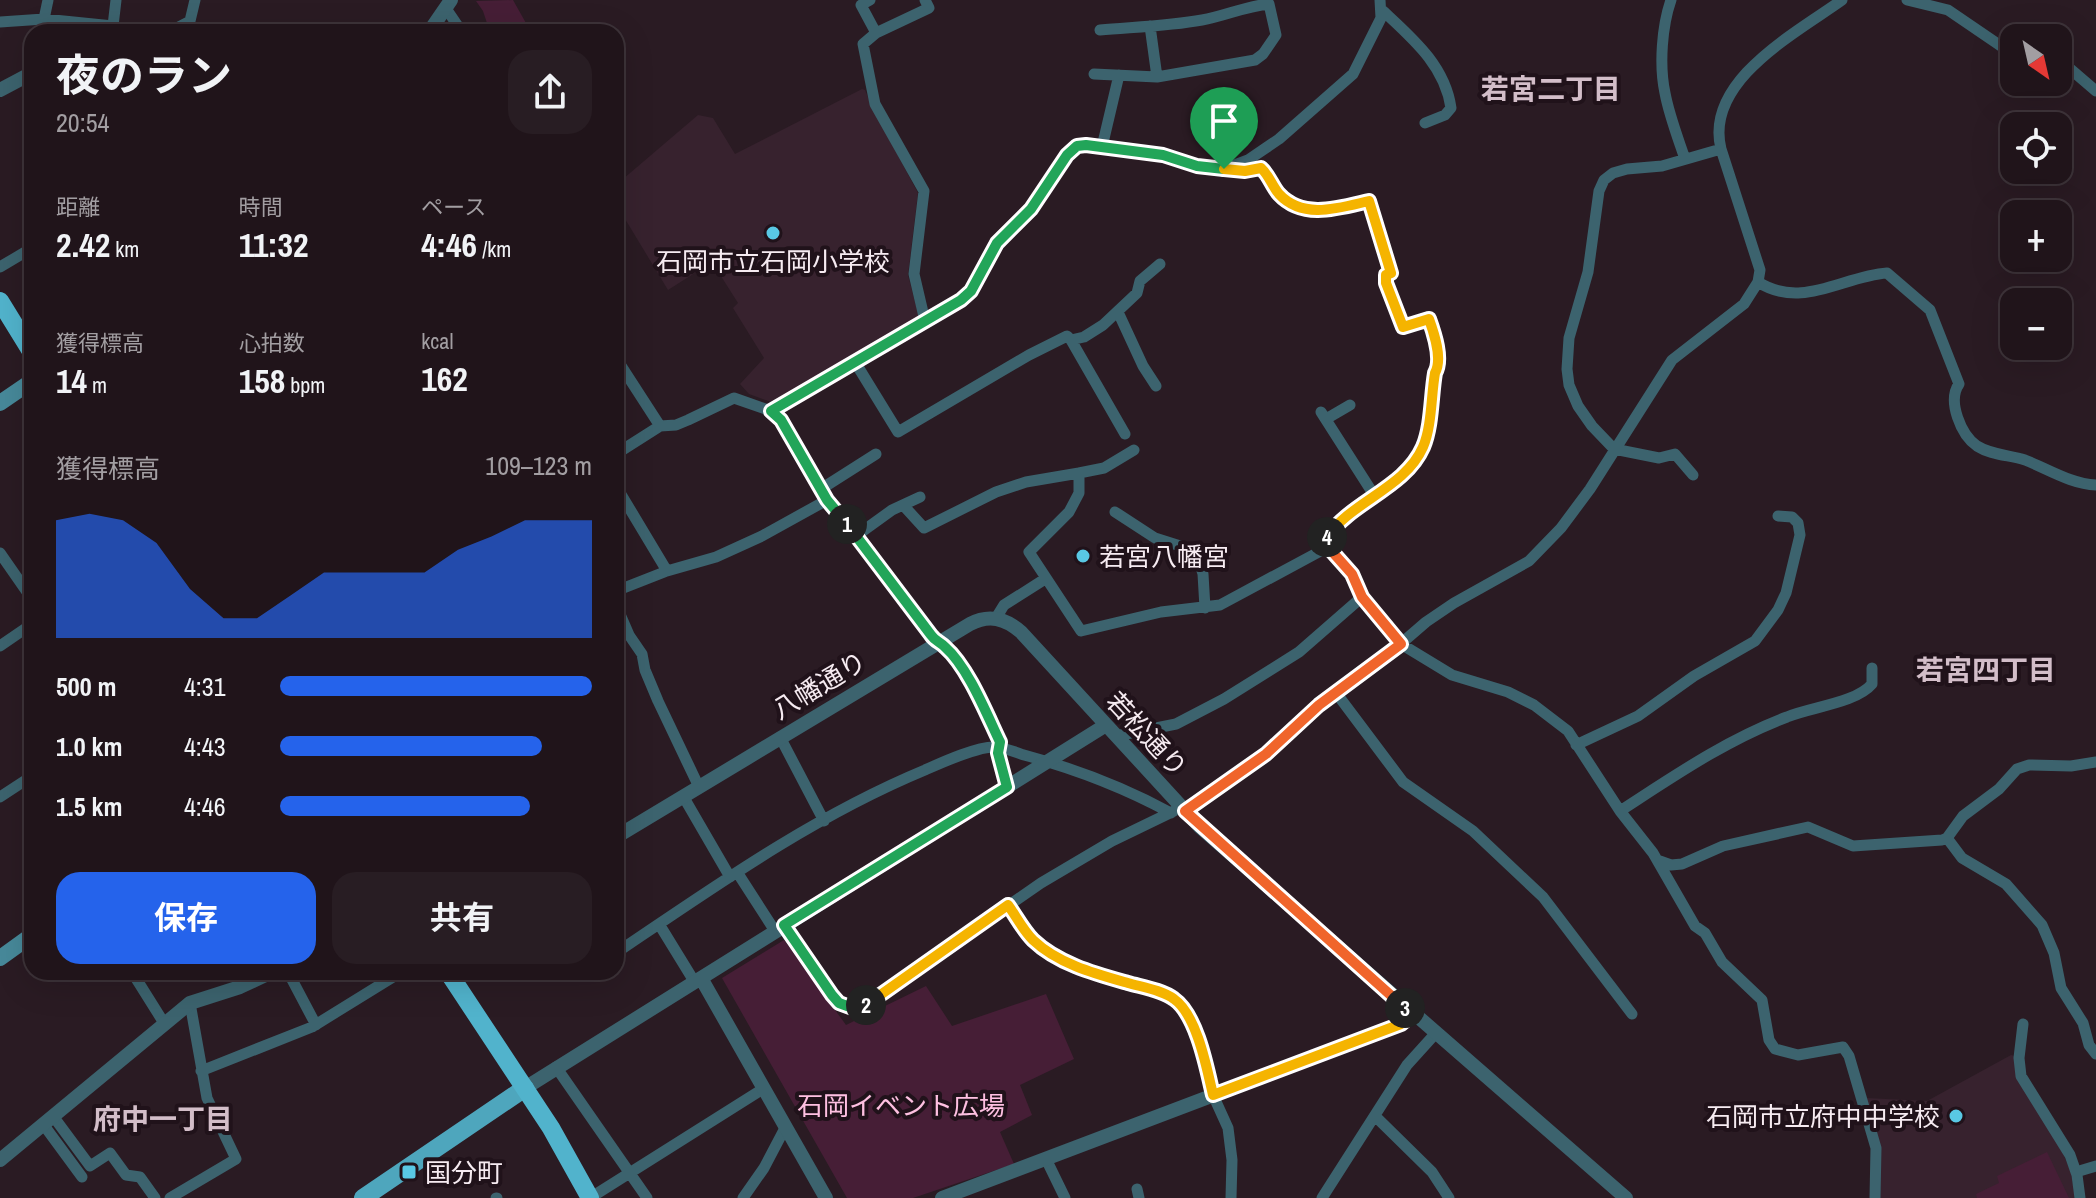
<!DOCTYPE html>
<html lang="ja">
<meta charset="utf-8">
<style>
body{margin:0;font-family:"Archivo Narrow","Noto Sans JP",sans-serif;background:#281d23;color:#f1f3f6;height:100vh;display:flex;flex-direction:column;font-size:30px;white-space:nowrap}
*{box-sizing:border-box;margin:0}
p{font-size:26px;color:#a29ea2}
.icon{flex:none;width:44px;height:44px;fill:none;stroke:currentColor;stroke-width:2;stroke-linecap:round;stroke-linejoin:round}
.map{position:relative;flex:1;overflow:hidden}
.drawer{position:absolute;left:24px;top:24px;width:600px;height:956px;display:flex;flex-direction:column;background:#20141a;border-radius:24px;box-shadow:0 8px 32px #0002,0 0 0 2px #3d3339}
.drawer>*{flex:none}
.needle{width:52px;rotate:146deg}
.controls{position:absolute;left:2000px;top:24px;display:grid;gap:16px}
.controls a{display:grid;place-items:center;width:72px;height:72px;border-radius:16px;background:#20141a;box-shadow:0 8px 32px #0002,0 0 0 2px #3d3339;font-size:40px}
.pin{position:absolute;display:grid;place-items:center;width:68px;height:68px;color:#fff;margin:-82px -34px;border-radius:50% 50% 50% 0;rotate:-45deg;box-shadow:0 0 8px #0007}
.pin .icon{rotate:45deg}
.km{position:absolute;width:40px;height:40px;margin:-20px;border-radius:50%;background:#222;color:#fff;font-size:22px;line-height:40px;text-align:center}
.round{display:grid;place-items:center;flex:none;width:84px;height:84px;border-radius:24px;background:#281d23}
.headline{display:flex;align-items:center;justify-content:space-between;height:136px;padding:0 32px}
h1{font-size:44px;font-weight:700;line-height:60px}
.metrics{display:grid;grid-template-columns:repeat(3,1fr);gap:12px;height:136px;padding:8px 32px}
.metrics div{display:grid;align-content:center}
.metrics b{font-size:34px;font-weight:700}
.metrics small{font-size:22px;font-weight:400}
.metrics p{font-size:22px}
.chart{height:224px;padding:16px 32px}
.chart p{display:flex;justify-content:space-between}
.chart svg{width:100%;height:144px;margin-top:8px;fill:#2563eb;opacity:.7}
.button{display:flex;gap:16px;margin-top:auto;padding:16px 32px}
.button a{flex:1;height:92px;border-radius:24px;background:#2563eb;color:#fff;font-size:32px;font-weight:700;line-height:92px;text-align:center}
.button a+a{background:#281d23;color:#f1f3f6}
ul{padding:0 32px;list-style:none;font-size:26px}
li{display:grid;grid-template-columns:128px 96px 1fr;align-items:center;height:60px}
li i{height:20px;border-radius:10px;background:#2563eb}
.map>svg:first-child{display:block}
</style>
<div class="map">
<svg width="2096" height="1198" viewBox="0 0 2096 1198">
<rect width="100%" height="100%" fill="#2a1b23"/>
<!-- built -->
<path fill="#37222e" d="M862,89L865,90L872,107L918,193L908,275L919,317L771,402L749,394L740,384L764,358L733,308L738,303L712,262L668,290L616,204V185L698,115L713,118L735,154Z
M2011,1055L2015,1056L2062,1151L2071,1172L2075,1198H1878L1866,1098L1927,1101Z"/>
<!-- green -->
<path fill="#461e36" d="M513,0L531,32H490L483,11L476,1Z
M784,940L846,1025L926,986L952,1026L1046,994L1074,1059L1020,1085L1032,1115L1000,1132L1014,1164L913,1198H847L722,978Z
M2047,1152L2069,1198H1977L1976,1194L1999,1183L1997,1176Z"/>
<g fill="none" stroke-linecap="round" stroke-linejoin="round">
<!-- minor -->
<path stroke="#3c636e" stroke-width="11" d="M870,0L861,5L876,33
M1671,0C1662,26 1659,65 1665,93C1669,115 1678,138 1685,159
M1907,0L1948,10L2014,55
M445,7L462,32
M1381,9C1412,38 1445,65 1451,108L1445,115L1425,123
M44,19L48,0
M0,22L44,19L113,26L116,32
M113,26L116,0
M1150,26L1157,77
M169,32L190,21L195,0
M2058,64L2068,67L2096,91
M1094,74L1157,77L1255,60L1263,54L1276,35L1269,4C1246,6 1225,16 1202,20C1169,26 1134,27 1100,30
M1102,147L1119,75
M1224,169L1245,171L1261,168C1269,175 1272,186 1279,194C1303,220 1339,208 1369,201L1391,273L1386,275V283L1403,327L1429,319C1434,333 1443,359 1435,373C1431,396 1432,425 1423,446C1406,487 1351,503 1325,539L1352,574L1362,597L1401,644L1452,675L1508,692L1534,705L1568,731L1620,811L1653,853L1695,926L1705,933L1722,962L1762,1000L1769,1040L1775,1049L1798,1055L1843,1047L1849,1056L1876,1148L1875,1198
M0,267L32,248
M1758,282C1802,310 1843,276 1887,273L1930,310L1959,384C1947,401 1961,435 1977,446C1991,455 2009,455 2025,460C2048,469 2071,484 2096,485
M1118,312L1143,366L1156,386
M925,321L914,274L924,191L875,104L863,44L876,33L929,8L925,0
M1071,340L1125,434
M616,358L660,426
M855,362L898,432L1029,355L1067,336L1071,340L1084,337L1103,325L1137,293L1140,281L1160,264
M771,411L961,300L971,291L997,243L1031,209L1067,155L1077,146L1086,145L1163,155L1211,169H1224L1248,160L1279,139L1353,74L1381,18L1380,0
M1321,412L1374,495
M1326,419L1350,405
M1134,450L1104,468L1079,473V493L1069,512L1029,552L1081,631L1161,612L1220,605L1328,547
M616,454L660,426L676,425L688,420L734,398L771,411L781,420L827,500L931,635C935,641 940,642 945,647C968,667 987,715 1000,742L998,753L1007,787
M1693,475L1675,454L1659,458L1614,449L1592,426L1578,406L1569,385L1567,369L1569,338L1588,272L1599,191L1604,180L1613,173L1627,169L1662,166L1721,149
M616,486L667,571
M821,489L876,454
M903,505L924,528L996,492L1026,482L1079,473
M1115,512L1155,538L1196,551L1203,574L1205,608
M856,536L892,510L920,497
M0,553L32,599
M616,591L667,571L716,557L762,536L827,500
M616,605L629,635L642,654L645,670L658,701L699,787
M996,618L1004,605L1045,579
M0,646L32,624
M1337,694L1403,782L1473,831L1543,897L1632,1014
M1116,736L1176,724L1224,699L1299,652L1362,597
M780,737L824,821
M1576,745L1638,716L1694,676L1755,641L1778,610L1786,593L1800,535L1798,523L1792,517L1778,516
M683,796L730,877
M0,797L32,776
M1185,811L1266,754L1319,705L1375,666L1426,622L1454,603L1529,561L1561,528L1590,489L1672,360L1744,304L1758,282L1760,270L1721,149C1704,81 1796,33 1842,0
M1620,811C1674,776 1726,740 1787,717C1811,707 1856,703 1872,684V668
M1947,838L1962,858L2006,884L2042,925L2054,953L2061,988L2083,1023L2089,1045L2096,1054
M1657,860L1671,865L1682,864L1723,846L1808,827L1853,846L1942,840L1947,838L1963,816L1999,789L2017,769L2029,765L2071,766L2096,762
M737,872L775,931
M1008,905L1035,942L1064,959L1089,972L1174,998L1184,1009L1206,1062L1213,1095L1228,1128L1232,1160L1231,1198
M659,924L694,981
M784,925L832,995L839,1003L858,1010L1041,883L1112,841L1174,811
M616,953C715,886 814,816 925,770C943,762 976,747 994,747C1003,747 1015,752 1024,755C1076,769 1123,787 1171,813
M132,972L164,1023
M288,972L316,1025
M586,973L588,972
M2023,1024L2019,1058L2021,1076L2070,1155L2077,1175L2080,1198
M556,1067L647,1198
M201,1071L312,1027L401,972
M53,1116L90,1166L110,1153L126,1175L140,1177L155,1198
M1375,1116L1432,1172L1449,1198
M43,1124L82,1177
M1046,1159L1065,1198
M2076,1172L2096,1166
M1137,1189L1139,1198
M170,1198L236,1159L207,1098L190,1003
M496,1198H497
M590,1198L763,1089
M743,1198L764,1168L785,1128
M1322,1198L1407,1065L1435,1034"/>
<!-- tertiary -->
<path stroke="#3c636e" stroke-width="14" d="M429,32L451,0
M0,90L32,73
M616,837L970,624C989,614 1005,618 1021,632L1200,827L1626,1198
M701,978L826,1198
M525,1088L1106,725
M0,1160L190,1003L240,987L272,972
M942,1198L1401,1024L1413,1014"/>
<!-- secondary -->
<path stroke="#47899a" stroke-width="16" d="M0,403L32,381
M0,958L32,935"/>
<!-- primary -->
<path stroke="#4ea6bd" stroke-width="18" d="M363,1198L525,1088"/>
<!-- trunk -->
<path stroke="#51b3cc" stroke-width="18" d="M0,301L32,353
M448,972L551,1128L590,1198"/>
</g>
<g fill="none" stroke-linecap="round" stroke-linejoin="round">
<!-- split-1 casing -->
<g stroke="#fff" stroke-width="16">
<path id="split-1" d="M847,524L827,500L781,420L771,411L961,300L971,291L997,243L1031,209L1067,155L1077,146L1086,145L1163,155L1197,166L1224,169"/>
</g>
<!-- split-2 casing -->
<g stroke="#fff" stroke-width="16">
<path id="split-2" d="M847,524L931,635C935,641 940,642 945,647C968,667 987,715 1000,742L998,753L1007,787L784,925L832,995L839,1003L858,1010L866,1005"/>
</g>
<!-- split-3 casing -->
<g stroke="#fff" stroke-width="16">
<path id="split-3" d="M866,1005L1008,905C1016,916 1023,930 1033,940C1058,964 1096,974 1128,983C1142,987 1162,990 1174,999C1197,1015 1207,1069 1213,1095L1401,1024L1413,1014L1405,1008"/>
</g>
<!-- split-4 casing -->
<g stroke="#fff" stroke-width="16">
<path id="split-4" d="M1327,537L1328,547L1352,574L1362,597L1401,644L1319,705L1266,754L1185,811L1405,1008"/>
</g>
<!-- split-5 casing -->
<g stroke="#fff" stroke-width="16">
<path id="split-5" d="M1224,169L1245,171L1261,168C1269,175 1272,186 1279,194C1303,220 1339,208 1369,201L1391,273L1386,275V283L1403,327L1429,319C1434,333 1443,359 1435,373C1431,396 1432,426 1423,447C1405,488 1352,501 1327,537"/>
</g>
<!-- split-1 -->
<use href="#split-1" stroke="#22a559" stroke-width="10"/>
<!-- split-2 -->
<use href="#split-2" stroke="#22a559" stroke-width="10"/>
<!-- split-3 -->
<use href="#split-3" stroke="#f5b400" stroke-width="10"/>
<!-- split-4 -->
<use href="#split-4" stroke="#f0652b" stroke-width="10"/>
<!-- split-5 -->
<use href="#split-5" stroke="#f5b400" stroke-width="10"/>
</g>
<!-- markers -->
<g fill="#59c8e4" stroke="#20121a" stroke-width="3">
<circle cx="773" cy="233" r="8"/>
<circle cx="1083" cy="556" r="8"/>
<circle cx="1956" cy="1116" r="8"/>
<rect x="401" y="1164" width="16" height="16" rx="4"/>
</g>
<g text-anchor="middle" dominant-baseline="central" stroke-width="8" stroke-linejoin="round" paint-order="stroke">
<!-- poi labels -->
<g font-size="26" fill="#f6ebf1" stroke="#20121a" text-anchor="start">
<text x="773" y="261" text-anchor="middle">石岡市立石岡小学校</text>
<text x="1099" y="556">若宮八幡宮</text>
<text x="1940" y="1116" text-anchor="end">石岡市立府中中学校</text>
<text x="425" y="1172">国分町</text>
</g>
<!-- street labels -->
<g font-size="26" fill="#f6ebf1" stroke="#20121a">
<text transform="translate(819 685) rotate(-31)">八幡通り</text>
<text transform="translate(1147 734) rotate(47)">若松通り</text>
</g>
<!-- park labels -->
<g font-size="26" fill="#fec0e1" stroke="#20121a">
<text x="901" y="1105">石岡イベント広場</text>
</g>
<!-- neighbourhood labels -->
<g font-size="28" font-weight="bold" fill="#d3bec9" stroke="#20121a">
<text x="1551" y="89">若宮二丁目</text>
<text x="1986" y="670">若宮四丁目</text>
<text x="163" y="1119">府中一丁目</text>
</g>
</g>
</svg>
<div class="controls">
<a><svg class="needle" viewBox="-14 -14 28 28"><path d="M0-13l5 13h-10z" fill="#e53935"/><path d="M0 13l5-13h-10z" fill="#a29ea2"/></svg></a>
<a><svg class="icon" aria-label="locate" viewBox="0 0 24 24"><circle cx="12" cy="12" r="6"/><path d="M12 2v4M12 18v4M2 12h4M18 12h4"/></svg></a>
<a>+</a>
<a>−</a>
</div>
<div class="pin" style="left:1224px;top:169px;background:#1e9e55"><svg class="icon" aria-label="arrive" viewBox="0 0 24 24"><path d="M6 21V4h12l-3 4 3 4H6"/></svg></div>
<b class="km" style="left:847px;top:524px">1</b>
<b class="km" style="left:866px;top:1005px">2</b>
<b class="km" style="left:1405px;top:1008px">3</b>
<b class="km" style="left:1327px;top:537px">4</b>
<section class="drawer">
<div class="headline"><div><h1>夜のラン</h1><p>20:54</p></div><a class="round"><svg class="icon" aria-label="share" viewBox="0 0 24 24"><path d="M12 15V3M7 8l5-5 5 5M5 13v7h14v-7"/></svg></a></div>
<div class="metrics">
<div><p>距離</p><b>2.42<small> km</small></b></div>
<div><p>時間</p><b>11:32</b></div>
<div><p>ペース</p><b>4:46<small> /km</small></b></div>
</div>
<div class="metrics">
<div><p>獲得標高</p><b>14<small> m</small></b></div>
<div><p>心拍数</p><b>158<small> bpm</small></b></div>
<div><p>kcal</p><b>162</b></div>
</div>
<div class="chart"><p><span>獲得標高</span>109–123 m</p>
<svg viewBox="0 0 160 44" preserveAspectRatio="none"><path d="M0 44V8L10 6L20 8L30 15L40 29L50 38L60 38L70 31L80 24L90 24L100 24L110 24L120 17L130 13L140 8L150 8L160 8V44z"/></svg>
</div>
<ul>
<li><b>500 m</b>4:31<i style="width:100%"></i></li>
<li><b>1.0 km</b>4:43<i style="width:84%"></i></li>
<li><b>1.5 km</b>4:46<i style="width:80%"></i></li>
</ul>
<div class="button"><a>保存</a><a>共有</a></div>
</section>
</div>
